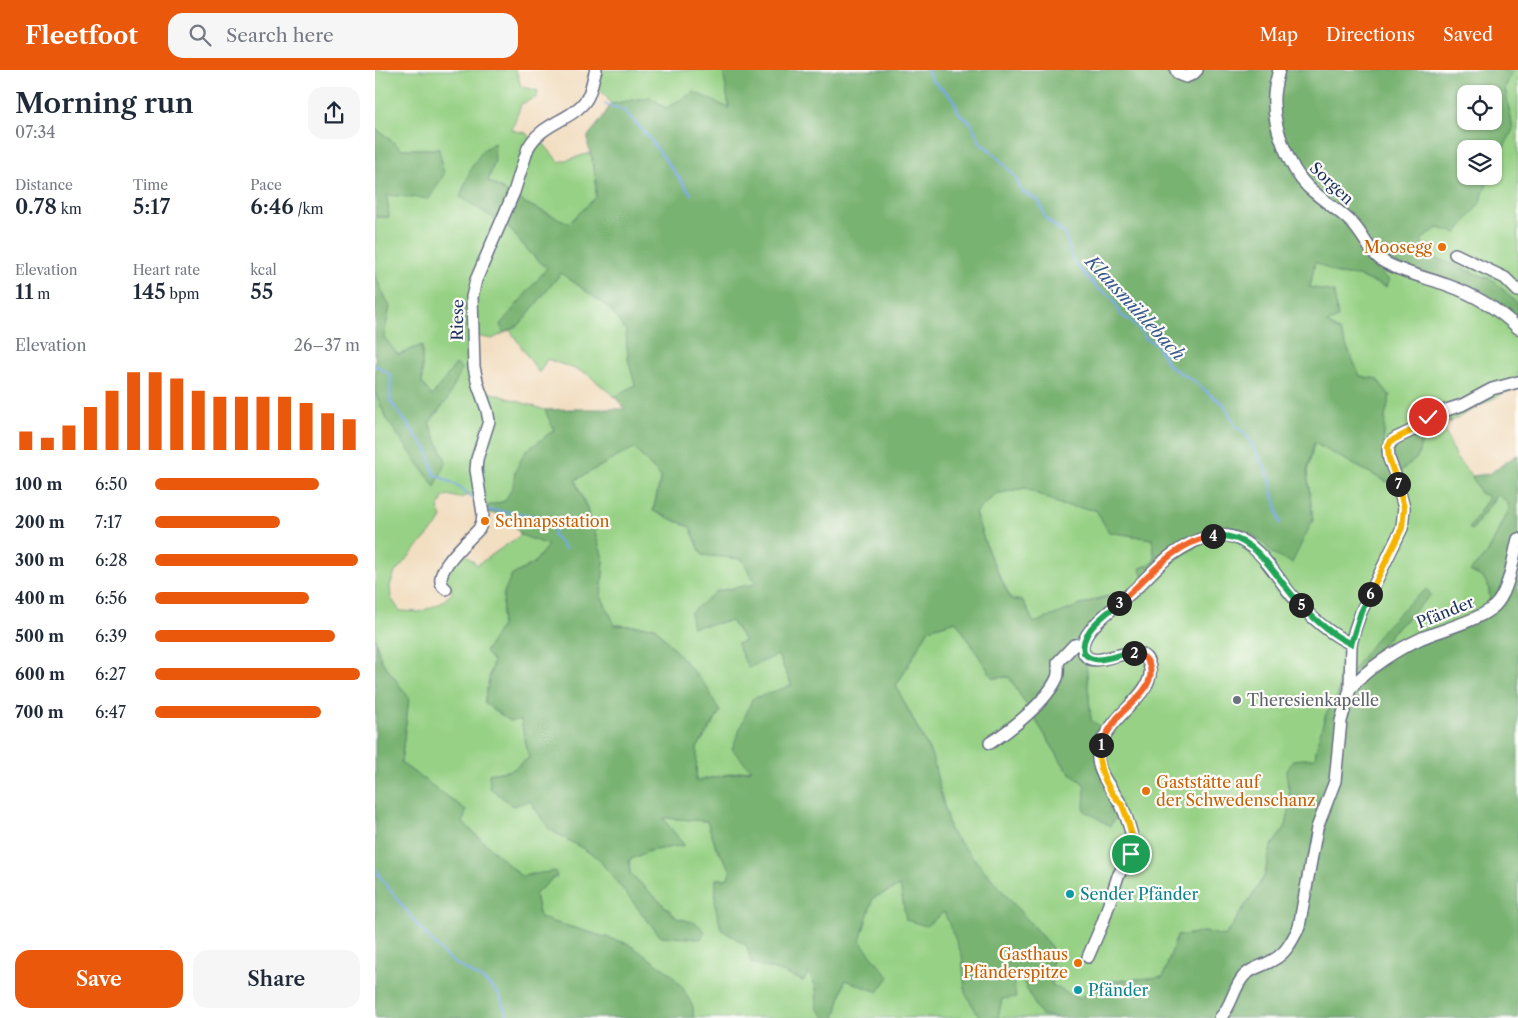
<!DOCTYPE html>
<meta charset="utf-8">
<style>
body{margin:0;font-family:"Libre Caslon Text",serif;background:#f6f6f7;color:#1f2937;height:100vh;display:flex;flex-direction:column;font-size:19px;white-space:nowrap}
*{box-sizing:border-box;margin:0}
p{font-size:16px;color:#747a83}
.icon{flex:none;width:28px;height:28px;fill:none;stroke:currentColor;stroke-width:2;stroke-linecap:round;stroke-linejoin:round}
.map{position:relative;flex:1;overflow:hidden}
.sheet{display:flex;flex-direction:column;background:#fff;width:375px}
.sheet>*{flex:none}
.controls{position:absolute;left:1082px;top:15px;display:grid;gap:10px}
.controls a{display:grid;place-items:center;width:45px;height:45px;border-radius:10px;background:#fff;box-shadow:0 1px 4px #0004;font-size:25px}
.pin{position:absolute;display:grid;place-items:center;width:42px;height:42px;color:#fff;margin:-21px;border:2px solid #fff;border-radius:50%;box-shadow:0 1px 5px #0007}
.km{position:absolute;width:25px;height:25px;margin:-12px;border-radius:50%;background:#222;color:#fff;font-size:14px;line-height:25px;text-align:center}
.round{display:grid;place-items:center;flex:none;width:52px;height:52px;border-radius:15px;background:#f6f6f7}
.overview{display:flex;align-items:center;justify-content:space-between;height:85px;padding:0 15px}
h1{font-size:28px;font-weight:600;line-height:38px}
.stats{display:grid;grid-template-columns:repeat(3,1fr);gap:8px;height:85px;padding:5px 15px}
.stats div{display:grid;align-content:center}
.stats b{font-size:21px;font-weight:600}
.stats small{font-size:14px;font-weight:400}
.stats p{font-size:14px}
.chart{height:140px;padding:10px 15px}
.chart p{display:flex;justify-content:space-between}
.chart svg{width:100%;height:90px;margin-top:5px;stroke:#ea580c;stroke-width:6}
.primary-button{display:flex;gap:10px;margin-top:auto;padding:10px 15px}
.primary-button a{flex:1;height:58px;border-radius:15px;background:#ea580c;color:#fff;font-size:20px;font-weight:600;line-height:58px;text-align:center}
.primary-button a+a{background:#f6f6f7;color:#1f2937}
ul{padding:0 15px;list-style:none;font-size:16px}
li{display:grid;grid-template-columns:80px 60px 1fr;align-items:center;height:38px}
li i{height:12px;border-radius:6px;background:#ea580c}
header{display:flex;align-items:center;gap:30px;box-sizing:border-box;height:70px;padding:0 25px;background:#ea580c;color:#fff}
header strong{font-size:24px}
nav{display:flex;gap:28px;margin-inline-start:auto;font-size:18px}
.search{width:350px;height:45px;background:#f6f6f7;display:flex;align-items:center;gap:12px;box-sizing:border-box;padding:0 18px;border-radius:15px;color:#747a83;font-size:19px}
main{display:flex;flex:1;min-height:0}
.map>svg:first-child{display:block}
</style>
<header>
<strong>Fleetfoot</strong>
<div class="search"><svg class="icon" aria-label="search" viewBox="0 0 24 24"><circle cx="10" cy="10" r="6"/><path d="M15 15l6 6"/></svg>Search here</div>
<nav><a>Map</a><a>Directions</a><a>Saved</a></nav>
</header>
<main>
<section class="sheet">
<div class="overview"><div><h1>Morning run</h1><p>07:34</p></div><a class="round"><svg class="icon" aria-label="share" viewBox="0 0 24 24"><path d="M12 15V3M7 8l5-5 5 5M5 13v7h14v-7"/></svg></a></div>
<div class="stats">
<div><p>Distance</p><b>0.78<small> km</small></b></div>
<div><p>Time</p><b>5:17</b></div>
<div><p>Pace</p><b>6:46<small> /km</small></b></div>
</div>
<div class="stats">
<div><p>Elevation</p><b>11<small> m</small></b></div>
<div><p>Heart rate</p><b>145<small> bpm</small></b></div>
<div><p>kcal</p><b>55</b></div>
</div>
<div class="chart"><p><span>Elevation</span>26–37 m</p>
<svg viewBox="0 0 160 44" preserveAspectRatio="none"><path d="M5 44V35M15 44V38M25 44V32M35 44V23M45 44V15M55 44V6M65 44V6M75 44V9M85 44V15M95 44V18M105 44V18M115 44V18M125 44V18M135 44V21M145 44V26M155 44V29"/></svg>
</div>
<ul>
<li><b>100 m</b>6:50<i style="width:80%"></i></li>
<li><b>200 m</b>7:17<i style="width:61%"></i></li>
<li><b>300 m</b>6:28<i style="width:99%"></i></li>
<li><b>400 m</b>6:56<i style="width:75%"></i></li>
<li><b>500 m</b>6:39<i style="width:88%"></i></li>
<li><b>600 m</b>6:27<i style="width:100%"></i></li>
<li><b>700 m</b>6:47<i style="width:81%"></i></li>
</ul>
<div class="primary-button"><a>Save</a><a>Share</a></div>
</section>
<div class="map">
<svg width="1143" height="948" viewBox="0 0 1143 948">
<rect width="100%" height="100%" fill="#fdfcf7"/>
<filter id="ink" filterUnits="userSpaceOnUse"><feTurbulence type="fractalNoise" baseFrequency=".02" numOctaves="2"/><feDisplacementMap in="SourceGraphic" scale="10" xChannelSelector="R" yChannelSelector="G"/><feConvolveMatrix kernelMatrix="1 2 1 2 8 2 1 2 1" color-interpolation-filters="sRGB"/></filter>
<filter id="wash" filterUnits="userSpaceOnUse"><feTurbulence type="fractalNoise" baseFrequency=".0096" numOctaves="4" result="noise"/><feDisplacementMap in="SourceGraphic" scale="20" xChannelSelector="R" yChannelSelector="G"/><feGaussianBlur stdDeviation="1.12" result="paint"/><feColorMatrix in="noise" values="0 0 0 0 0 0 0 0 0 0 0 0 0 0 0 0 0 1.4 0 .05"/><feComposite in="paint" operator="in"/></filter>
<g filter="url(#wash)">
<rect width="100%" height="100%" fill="#f2dec1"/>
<!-- green -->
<path fill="#97d185" stroke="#598072" d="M0,0H141L146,16L163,21L162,27L146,34L137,60L151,63L161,74L168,73L184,92L216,83L221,111V127L194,154L152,134L113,111L120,91L85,127L132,156L158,186L173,198L125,255L129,263L117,269L97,265L103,321L117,323L170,340L179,360L150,382L140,402L139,416L130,431L112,436L95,425L84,428L73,425L68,427L63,439L67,447L64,453L20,502L15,516L16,528L25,541L45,542L66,533L78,522L71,514L69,508L75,494L89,483L102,495L146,465L174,475L159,493L136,506L129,523L126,556L110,582L118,591L109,633L146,650L154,688L137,700L114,704L155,731L174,759L222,787L285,866L321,853L302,848L255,803L254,790L274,781L309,775L287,748L332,751L341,777L356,800L352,809H341L346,859L372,876L394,898L401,899L428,911L434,902L441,917L442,938L451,948H318V937L254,874L165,848L160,824L177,809L182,807L156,804L146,806L88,753L91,740L26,693L34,628L6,590L0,568V322L12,350L60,416L71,391L54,353L72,330L81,294L57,326L47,313V276L23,285L8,267L15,237L0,206V147H14L12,125L64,79H27L0,58Z
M227,0H348L355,39L319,23L291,38L275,27L236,34L231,26L222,17Z
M1138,0H1143V235L1120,211L1053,185L1046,170L1062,158L1104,134L1115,106H1119V98L1138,59L1130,18Z
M1008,187L1143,253V317L1127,324L1077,351L1065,345L1033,370L1008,375L1010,347L1015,326L1002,309L985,306L965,262L951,252L935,217L940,192L963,204L983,206L1011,217L1014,210L993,192Z
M186,203L233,237L251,261L253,289L260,315L240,327L211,303L172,289L164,303L135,260L144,255Z
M1069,358L1081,388L1097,406L1105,423L1114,427L1095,459L1097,460L1123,424L1133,432L1134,440L1113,482L1095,501C1115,511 1113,513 1115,534L1143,487L1140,510L1130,531L990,598L1017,562L1036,545L1056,525L1052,520L978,600L965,606L963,625L951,644L943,670L940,689L918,690L912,713L916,730L911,756L896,777L889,807L850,866L829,862L802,866L788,907L726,912L704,929L676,915L677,878L575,761L557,686L521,616L554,559L581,551L618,608L634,607L691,699L710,715L735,756L739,749L716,650L711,592L701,574L706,564L740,524L721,529L659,553L648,531L636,529L614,484L600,443L621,424L650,418L687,435L721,440L734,462L777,469L780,489L774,495L781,502L838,466L866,459L885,469L897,483L938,450L932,402L939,373L1012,412L1042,388L1047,371Z
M259,378L286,407L278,441L315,457L327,485L367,489L381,514L342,521L318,557L356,551L370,571L362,574L403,585L417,616L377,699L321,711L322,678L345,642L280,557L240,555L226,526L229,491L211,436L200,410Z
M525,816L569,841L576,858L632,914L651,908L664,942L684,948H460L470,910L498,828Z"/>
<!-- forest -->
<path fill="#79b372" stroke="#4a7168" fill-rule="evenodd" d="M348,0H1138L1130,18L1138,59L1119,98V79H1091V106H1115L1104,134L1082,163L1062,158L1046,170L1053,185L1120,211L1143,235V253L1008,187L993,192L1014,210L1011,217L983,206L963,204L940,192L935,217L959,222L963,248L952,253L965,262L985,306L1002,309L1015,326L1010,347L1008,375L1030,368L1033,370L1065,345L1077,351L1047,371L1042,388L1012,412L939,373L932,402L938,450L917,493L897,483L885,469L866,459L838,466L781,502L768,509L765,498L774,495L780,489L777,469L734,462L721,440L687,435L650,418L621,424L600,443L614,484L636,529L648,531L659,553C691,541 723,526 757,522L706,564L701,574L711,592L716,650L731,661L722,678L747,739L735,756L709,740L710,715L691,699L634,607L618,608L581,551L554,559L521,616L557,686L575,761L677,878V915L704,929L726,912L788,907L802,866L829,862L850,866L889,807L896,777L911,756L916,730L911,703L918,690L940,688L943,670L951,644L963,625L964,606L978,600L1008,559L1034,533L1052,519L1056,525L1036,545L1017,562L990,598L1130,531L1140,510L1143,488L1116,535C1113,514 1116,511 1095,501L1113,482L1134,440L1133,433L1122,424L1097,460L1094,458L1114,427L1105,423L1097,406L1114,404L1143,384V948H686L665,945L645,905L638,909L641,927L627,929L623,948H605L590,923L587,885L569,842L551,856L531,850L525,816L498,828L485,871L514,907L503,922L470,910L460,948H451L442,938L441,917L434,903L428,911C410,902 395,899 376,893L372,876L346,859L340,835L341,809H352L356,800L341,777L332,751L288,748L309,775L274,781L254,790L255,803L302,848L321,853L330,861L326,869L285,866L222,787L174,759L155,731L138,736L115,718L114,704L137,700L154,688L146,650L135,651L109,633L118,591L110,582L126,556L129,523L136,506L159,493L173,475L146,465L131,444L113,443L112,436L130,431L138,416L140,402L150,382L179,360L170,340L195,339H250L240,327L260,315L253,289L251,261L233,237L186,203L144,255L129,263L125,255L172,198L158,186L132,156L85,127L96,98L108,80L119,73L120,90L113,111L152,134L194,153L221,127V111L217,88L213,75V66L226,50L236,34L275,27L291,38L319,22L354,38ZM1091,24H1119V51H1091ZM259,378L286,407L278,441L315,457L327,485L367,489L381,514L342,521L315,543L318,557L356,551L370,571L362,574L373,598L403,585L417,615L377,629L357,679L376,700L321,711L322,678L345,642L332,617L280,557L240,555L226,526L229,491L211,436L200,410Z
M0,58L27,79H64L69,104L54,129L12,125L14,147H0Z
M0,206L15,237L9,267L23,285L47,275V313L57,326L81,294L87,299L72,330L54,353L71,391L60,417L12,350L0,322Z
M0,568L6,590L34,628L26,693L91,740L88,753L146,806L180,801L182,806L177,809L160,824L165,848L254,874L295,903L308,918L318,937V948H0Z"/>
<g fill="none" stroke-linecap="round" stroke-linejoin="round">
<!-- stream -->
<path stroke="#77a7e1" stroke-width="2.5" d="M552,0L557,10L578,28L583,42L596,53L606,74L615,80L641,107L646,121L664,131L671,149L690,164L698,191L722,218L737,227L746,245L757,252L767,263L770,268L781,274L794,296L822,313L834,324L849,334L861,357L871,364L894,406L905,453
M230,34L250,41L272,65L316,124
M0,295L16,305L15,331L53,381L59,404L83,416L103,432
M114,440C137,442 160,445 183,452L178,465L191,479
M0,798L6,808L42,855L73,889L110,911L124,924L133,948"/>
</g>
</g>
<g filter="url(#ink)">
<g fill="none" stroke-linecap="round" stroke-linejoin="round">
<!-- minor casing -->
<g stroke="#666c81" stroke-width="14">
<path id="minor" d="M801,0L803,4L811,7L818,4L822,0
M904,0C901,11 898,22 899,34C899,59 915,99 933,117C947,130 964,140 977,153C990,166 994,184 1011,193C1030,203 1052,208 1072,215C1098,224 1123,239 1143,258
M1080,184L1130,208L1143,221
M71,519C51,506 95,469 104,459L107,452L108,444L101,400L102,389L114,351L112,340L103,315L99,297L97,227L101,210L139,122L153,78C166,53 196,51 211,30C217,21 217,10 221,0
M975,619C992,598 1023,579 1047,568C1068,559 1111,549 1123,532C1135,516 1138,488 1143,469
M615,673C637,659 671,632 682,608C684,603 683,597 683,592L699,575L708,573
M713,887L728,852L743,806L760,776C756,763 753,749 747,737C740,721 725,708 723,690C721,652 780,627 775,598C769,562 722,603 710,585C708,582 707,577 708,574C711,557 744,534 757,522C770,511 781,496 795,486C802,481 810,476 818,472C830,467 845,463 858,467C886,475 900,506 918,527C934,546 954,563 976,574
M845,948C857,936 858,919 868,907C875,898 889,896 898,890C911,884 918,869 924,857L942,758L960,711L966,651L975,619L976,574L980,559L986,542L1027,458L1029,438L1020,404L1014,389L1013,377L1017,371L1021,368L1038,360L1053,347L1059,344L1087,335L1117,319L1143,312"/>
</g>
<!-- minor -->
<use href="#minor" stroke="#fff" stroke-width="11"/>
</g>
</g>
<g fill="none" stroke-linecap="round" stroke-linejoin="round" filter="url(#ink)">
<!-- split-1 casing -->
<g stroke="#fff" stroke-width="10">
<path id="split-1" d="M726,675C721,692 728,708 737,723C740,727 744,731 747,735C753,748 756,763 760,776L756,784"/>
</g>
<!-- split-2 casing -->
<g stroke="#fff" stroke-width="10">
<path id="split-2" d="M726,675C730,665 736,657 742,648C754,634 783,616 774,594C771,587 766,584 759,583"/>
</g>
<!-- split-3 casing -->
<g stroke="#fff" stroke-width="10">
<path id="split-3" d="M744,533C729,546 704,562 709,583C721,598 743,582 759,583"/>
</g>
<!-- split-4 casing -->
<g stroke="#fff" stroke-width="10">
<path id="split-4" d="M744,533C771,510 800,471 838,466"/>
</g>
<!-- split-5 casing -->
<g stroke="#fff" stroke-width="10">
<path id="split-5" d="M838,466C882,461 900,509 926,535"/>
</g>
<!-- split-6 casing -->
<g stroke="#fff" stroke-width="10">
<path id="split-6" d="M926,535C941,551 957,565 976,574L986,542L995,524"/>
</g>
<!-- split-7 casing -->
<g stroke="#fff" stroke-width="10">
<path id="split-7" d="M995,524L1027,458L1029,438L1023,414"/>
</g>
<!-- split-8 casing -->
<g stroke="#fff" stroke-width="10">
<path id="split-8" d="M1023,414L1014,389L1013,377L1016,371L1038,360L1053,347"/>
</g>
<!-- split-1 -->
<use href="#split-1" stroke="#f5b400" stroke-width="6"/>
<!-- split-2 -->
<use href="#split-2" stroke="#f0652b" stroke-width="6"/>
<!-- split-3 -->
<use href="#split-3" stroke="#22a559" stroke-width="6"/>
<!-- split-4 -->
<use href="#split-4" stroke="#f0652b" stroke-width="6"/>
<!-- split-5 -->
<use href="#split-5" stroke="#22a559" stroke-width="6"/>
<!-- split-6 -->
<use href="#split-6" stroke="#22a559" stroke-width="6"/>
<!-- split-7 -->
<use href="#split-7" stroke="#f5b400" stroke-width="6"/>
<!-- split-8 -->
<use href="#split-8" stroke="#f5b400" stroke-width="6"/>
</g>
<!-- markers -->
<g fill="#e8710a" stroke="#fdfcf7" stroke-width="2">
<circle cx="1067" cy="177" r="5"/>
<circle cx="110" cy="451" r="5"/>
<circle cx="771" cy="721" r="5"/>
<circle cx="703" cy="893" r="5"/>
</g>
<circle fill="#6b7280" stroke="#fdfcf7" stroke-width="2" cx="862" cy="630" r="5"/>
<g fill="#0f9aa8" stroke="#fdfcf7" stroke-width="2">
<circle cx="695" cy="824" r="5"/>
<circle cx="703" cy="920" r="5"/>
</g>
<g text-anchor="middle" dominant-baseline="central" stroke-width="4.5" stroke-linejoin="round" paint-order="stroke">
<!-- street labels -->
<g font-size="16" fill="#1b2f5e" stroke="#fdfcf7">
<text transform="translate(957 113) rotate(43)">Sorgen</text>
<text transform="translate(82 250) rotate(-89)">Riese</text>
<text transform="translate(1070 542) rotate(-22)">Pfänder</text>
</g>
<!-- food labels -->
<g font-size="16" fill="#c56008" stroke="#fdfcf7" text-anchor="end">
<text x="1057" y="177">Moosegg</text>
<text x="120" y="451" text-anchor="start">Schnapsstation</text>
<text x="781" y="712" text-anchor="start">Gaststätte auf<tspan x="781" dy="18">der Schwedenschanz</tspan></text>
<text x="693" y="884">Gasthaus<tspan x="693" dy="18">Pfänderspitze</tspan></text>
</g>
<!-- worship labels -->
<g font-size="16" fill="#5b616d" stroke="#fdfcf7" text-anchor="start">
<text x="872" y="630">Theresienkapelle</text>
</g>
<!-- culture labels -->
<g font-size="16" fill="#0d838f" stroke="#fdfcf7" text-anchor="start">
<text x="705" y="824">Sender Pfänder</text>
<text x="713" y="920">Pfänder</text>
</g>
<!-- water labels -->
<g font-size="18" font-style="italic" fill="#3b598c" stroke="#fdfcf7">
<text transform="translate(760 238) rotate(47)">Klausmühlebach</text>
</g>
</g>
</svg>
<div class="controls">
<a><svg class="icon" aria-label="locate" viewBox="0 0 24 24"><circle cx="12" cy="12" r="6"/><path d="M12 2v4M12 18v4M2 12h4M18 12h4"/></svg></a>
<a><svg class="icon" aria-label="layers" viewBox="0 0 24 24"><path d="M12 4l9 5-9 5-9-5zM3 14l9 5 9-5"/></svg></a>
</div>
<div class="pin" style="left:756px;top:784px;background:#1e9e55"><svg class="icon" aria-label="arrive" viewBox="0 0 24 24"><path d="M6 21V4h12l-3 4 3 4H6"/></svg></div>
<div class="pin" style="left:1053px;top:347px;background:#d93025"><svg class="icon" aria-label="check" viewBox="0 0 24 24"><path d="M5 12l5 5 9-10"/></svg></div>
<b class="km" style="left:726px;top:675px">1</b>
<b class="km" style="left:759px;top:583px">2</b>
<b class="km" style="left:744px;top:533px">3</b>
<b class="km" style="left:838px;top:466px">4</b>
<b class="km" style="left:926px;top:535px">5</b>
<b class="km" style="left:995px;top:524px">6</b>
<b class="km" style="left:1023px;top:414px">7</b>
</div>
</main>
